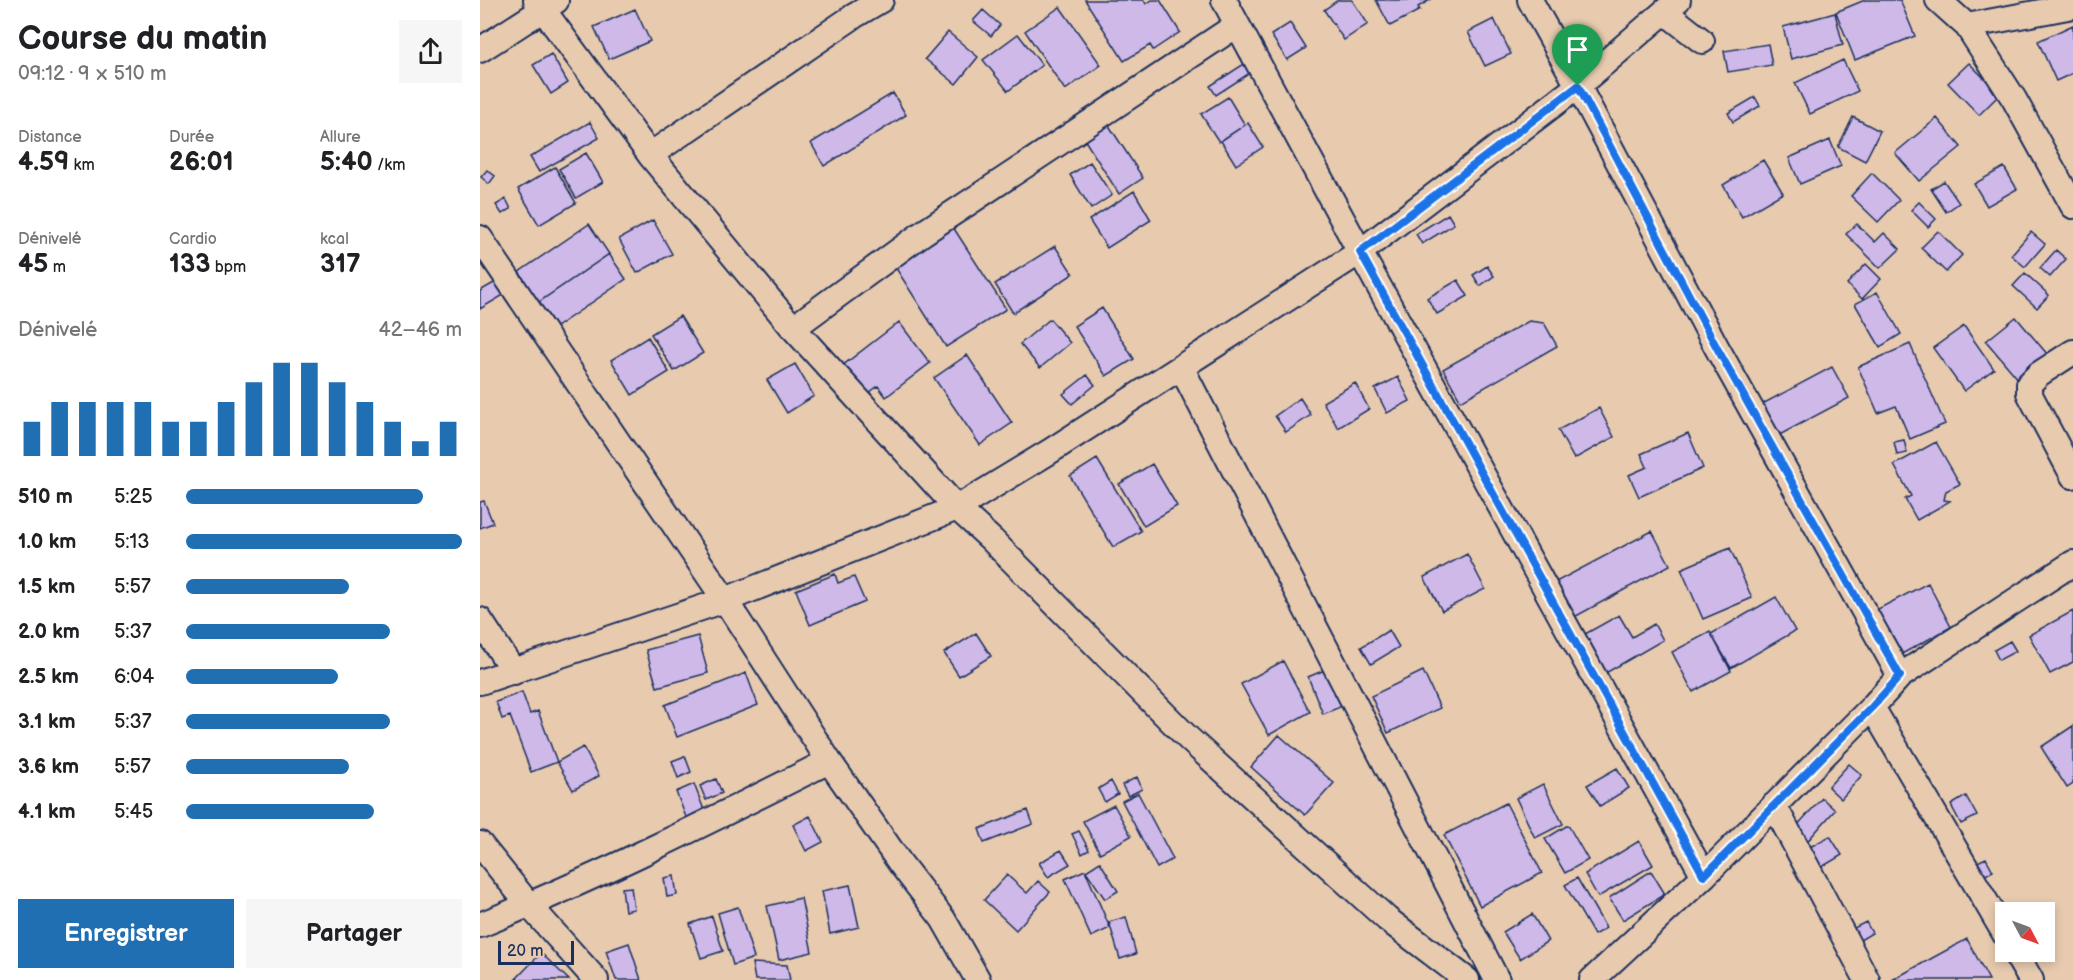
<!DOCTYPE html>
<html lang="fr">
<meta charset="utf-8">
<style>
body{margin:0;font-family:"Balsamiq Sans",sans-serif;background:#f6f6f6;color:#202124;height:100vh;display:flex;flex-direction:column;font-size:22px;white-space:nowrap}
*{box-sizing:border-box;margin:0}
p{font-size:20px;color:#757577}
.icon{flex:none;width:33px;height:33px;fill:none;stroke:currentColor;stroke-width:2;stroke-linecap:round;stroke-linejoin:round}
.map{position:relative;flex:1;overflow:hidden}
.panel{display:flex;flex-direction:column;background:#fff;width:480px}
.panel>*{flex:none}
.needle{width:39px;rotate:131deg}
.tools{position:absolute;left:1515px;top:902px;display:grid;gap:12px}
.tools a{display:grid;place-items:center;width:60px;height:60px;border-radius:0px;background:#fff;box-shadow:0 3px 9px #0003;font-size:30px}
.scale{position:absolute;left:18px;bottom:15px;width:76px;box-sizing:border-box;padding-left:6px;border:3px solid #1b2f5e;border-top:0;font-size:16px;line-height:21px;white-space:nowrap;color:#1b2f5e;-webkit-text-stroke:4px #e8cbaf;paint-order:stroke}
.pin{position:absolute;display:grid;place-items:center;width:51px;height:51px;color:#fff;margin:-62px -26px;border-radius:50% 50% 50% 0;rotate:-45deg;box-shadow:0 0 6px #0007}
.pin .icon{rotate:45deg}
.round{display:grid;place-items:center;flex:none;width:63px;height:63px;border-radius:0px;background:#f6f6f6}
.head{display:flex;align-items:center;justify-content:space-between;height:102px;padding:0 18px}
h1{font-size:33px;font-weight:800;line-height:45px}
.stats{display:grid;grid-template-columns:repeat(3,1fr);gap:9px;height:102px;padding:6px 18px}
.stats div{display:grid;align-content:center}
.stats b{font-size:26px;font-weight:800}
.stats small{font-size:16px;font-weight:400}
.stats p{font-size:16px}
.chart{height:168px;padding:12px 18px}
.chart p{display:flex;justify-content:space-between}
.chart svg{width:100%;height:108px;margin-top:6px;stroke:#1f6fb2;stroke-width:6}
.primary-button{display:flex;gap:12px;margin-top:auto;padding:12px 18px}
.primary-button a{flex:1;height:69px;border-radius:0px;background:#1f6fb2;color:#fff;font-size:24px;font-weight:800;line-height:69px;text-align:center}
.primary-button a+a{background:#f6f6f6;color:#202124}
ul{padding:0 18px;list-style:none;font-size:20px}
li{display:grid;grid-template-columns:96px 72px 1fr;align-items:center;height:45px}
li i{height:15px;border-radius:8px;background:#1f6fb2}
main{display:flex;flex:1;min-height:0}
.map>svg:first-child{display:block}
</style>
<main>
<section class="panel">
<div class="head"><div><h1>Course du matin</h1><p>09:12 · 9 × 510 m</p></div><a class="round"><svg class="icon" aria-label="share" viewBox="0 0 24 24"><path d="M12 15V3M7 8l5-5 5 5M5 13v7h14v-7"/></svg></a></div>
<div class="stats">
<div><p>Distance</p><b>4.59<small> km</small></b></div>
<div><p>Durée</p><b>26:01</b></div>
<div><p>Allure</p><b>5:40<small> /km</small></b></div>
</div>
<div class="stats">
<div><p>Dénivelé</p><b>45<small> m</small></b></div>
<div><p>Cardio</p><b>133<small> bpm</small></b></div>
<div><p>kcal</p><b>317</b></div>
</div>
<div class="chart"><p><span>Dénivelé</span>42–46 m</p>
<svg viewBox="0 0 160 44" preserveAspectRatio="none"><path d="M5 44V30M15 44V22M25 44V22M35 44V22M45 44V22M55 44V30M65 44V30M75 44V22M85 44V14M95 44V6M105 44V6M115 44V14M125 44V22M135 44V30M145 44V38M155 44V30"/></svg>
</div>
<ul>
<li><b>510 m</b>5:25<i style="width:86%"></i></li>
<li><b>1.0 km</b>5:13<i style="width:100%"></i></li>
<li><b>1.5 km</b>5:57<i style="width:59%"></i></li>
<li><b>2.0 km</b>5:37<i style="width:74%"></i></li>
<li><b>2.5 km</b>6:04<i style="width:55%"></i></li>
<li><b>3.1 km</b>5:37<i style="width:74%"></i></li>
<li><b>3.6 km</b>5:57<i style="width:59%"></i></li>
<li><b>4.1 km</b>5:45<i style="width:68%"></i></li>
</ul>
<div class="primary-button"><a>Enregistrer</a><a>Partager</a></div>
</section>
<div class="map">
<svg width="1593" height="980" viewBox="0 0 1593 980">
<rect width="100%" height="100%" fill="#e8cbaf"/>
<filter id="ink" filterUnits="userSpaceOnUse"><feTurbulence type="fractalNoise" baseFrequency=".0167" numOctaves="2"/><feDisplacementMap in="SourceGraphic" scale="12" xChannelSelector="R" yChannelSelector="G"/><feConvolveMatrix kernelMatrix="1 2 1 2 8 2 1 2 1" color-interpolation-filters="sRGB"/></filter>
<g filter="url(#ink)">
<!-- building -->
<path fill="#ceb9e9" stroke="#1b2f5e" stroke-width="1.5" d="M605,0H664L666,4L672,0H680L700,32L673,50L670,45L644,61Z
M858,0H872L888,24L864,40L844,10Z
M896,0H950L938,7L940,10L910,26Z
M1385,0H1420L1435,36L1375,60L1356,12Z
M580,7L621,65L585,90L545,31Z
M155,9L170,41L129,59L114,27Z
M503,10L520,25L511,36L493,21Z
M1355,13L1363,45L1311,59L1303,27Z
M1014,19L1031,54L1005,66L988,32Z
M810,23L826,48L807,60L791,35Z
M1593,25V73L1576,81L1558,41Z
M468,32L498,57L476,84L445,59Z
M538,34L562,65L528,91L503,60Z
M1288,44L1292,65L1248,72L1244,51Z
M71,54L88,83L71,94L53,65Z
M1363,60L1378,91L1330,114L1315,83Z
M1489,63L1520,94L1499,115L1468,83Z
M764,64L770,73L736,95L730,86Z
M413,93L426,115L344,166L331,143Z
M748,97L765,125L739,142L721,114Z
M1275,97L1280,106L1253,122L1248,113Z
M1373,117L1400,131L1385,161L1358,147Z
M1457,118L1481,147L1439,181L1415,153Z
M110,122L119,138L59,172L50,157Z
M768,123L783,147L756,165L741,141Z
M628,124L663,178L639,194L604,139Z
M1350,140L1361,166L1320,184L1309,158Z
M106,153L123,182L96,198L79,169Z
M1283,160L1303,193L1262,217L1243,185Z
M610,162L632,195L611,209L590,175Z
M75,167L96,203L59,225L38,189Z
M1524,167L1537,189L1507,206L1494,184Z
M7,170L15,176L9,184L1,177Z
M1392,173L1419,200L1398,222L1371,196Z
M1464,181L1479,203L1466,212L1451,189Z
M654,191L671,220L627,248L609,220Z
M26,199L31,209L22,214L16,205Z
M1439,202L1456,219L1448,227L1431,210Z
M968,214L974,224L942,244L936,234Z
M173,220L192,254L157,273L139,239Z
M109,224L129,254L59,302L39,272Z
M471,224L526,309L466,347L412,262Z
M1377,224L1395,242L1404,233L1420,249L1400,268L1366,234Z
M1458,231L1482,255L1466,272L1441,248Z
M1551,232L1565,244L1545,267L1531,255Z
M575,246L593,274L533,313L515,284Z
M1576,250L1586,259L1570,277L1560,268Z
M129,254L146,279L76,327L59,302Z
M1386,264L1401,279L1382,299L1367,284Z
M1007,266L1014,276L1000,286L993,275Z
M1545,273L1569,295L1557,308L1533,286Z
M19,280L27,293L0,309V291Z
M978,280L988,296L957,314L947,298Z
M1397,292L1421,334L1400,347L1375,304Z
M622,308L654,359L626,376L594,326Z
M200,316L223,353L194,371L171,334Z
M1536,317L1573,361L1544,386L1506,341Z
M570,319L590,343L560,368L540,344Z
M1049,321L1064,323L1077,346L981,401L963,369Z
M419,322L450,363L406,397L398,386L385,396L362,366Z
M1484,326L1514,369L1484,391L1453,348Z
M168,337L189,372L152,395L131,360Z
M1430,344L1465,424L1430,439L1416,406L1398,413L1378,367Z
M487,355L532,423L500,445L454,378Z
M315,364L334,396L307,413L287,380Z
M1352,367L1369,398L1292,439L1275,408Z
M607,375L615,385L592,404L583,394Z
M918,377L930,401L907,413L895,389Z
M875,383L889,409L858,428L843,402Z
M820,398L831,415L806,432L795,416Z
M1119,408L1134,437L1094,459L1078,430Z
M1208,433L1223,468L1159,497L1149,475L1167,467L1161,454Z
M1424,440L1427,453L1417,455L1414,442Z
M1456,442L1480,484L1466,491L1464,500L1470,501L1437,520L1425,499L1431,496L1414,465Z
M617,459L661,531L633,547L590,476Z
M672,464L697,506L664,526L639,484Z
M4,501L13,523L0,528V502Z
M1172,531L1190,565L1089,620L1070,585Z
M1250,548L1272,598L1223,619L1201,569Z
M987,554L1005,589L962,611L944,577Z
M355,574L358,583L374,577L385,602L330,625L316,590Z
M1448,583L1471,627L1420,655L1396,610Z
M1296,597L1315,631L1251,668L1231,634Z
M1593,611V662L1570,674L1549,635Z
M1139,615L1152,637L1174,624L1183,640L1124,674L1115,658L1118,657L1105,634Z
M909,630L919,647L891,664L881,647Z
M1230,632L1251,671L1213,692L1192,652Z
M496,633L511,656L479,676L464,653Z
M218,636L228,673L177,687L166,650Z
M1530,641L1536,651L1519,660L1514,650Z
M803,661L830,712L789,735L761,684Z
M847,669L862,706L843,714L828,677Z
M943,671L960,708L908,733L891,696Z
M266,673L278,705L197,737L185,705Z
M42,692L50,714L58,711L77,762L51,772L30,716L22,719L16,702Z
M1593,726V784L1587,788L1561,747Z
M799,735L854,783L825,815L771,767Z
M103,747L119,776L93,790L77,762Z
M205,756L211,772L198,778L192,761Z
M1369,764L1382,775L1361,799L1348,787Z
M1137,768L1149,788L1120,806L1107,785Z
M657,777L662,789L648,796L642,785Z
M236,779L242,793L226,800L220,786Z
M631,781L638,794L625,802L618,789Z
M214,784L226,815L208,822L196,792Z
M1063,784L1083,824L1055,838L1036,798Z
M658,793L693,859L677,868L642,801Z
M1486,796L1497,816L1481,824L1471,805Z
M1342,798L1355,810L1324,845L1328,848L1350,836L1362,855L1337,870L1313,830Z
M1026,803L1062,873L1000,906L964,835Z
M634,805L651,836L620,853L603,821Z
M548,810L553,824L504,843L499,829Z
M330,816L343,842L326,851L313,825Z
M1088,825L1108,860L1085,873L1065,839Z
M599,831L609,850L602,854L592,834Z
M1159,841L1173,865L1118,897L1105,874Z
M581,850L590,864L568,877L559,863Z
M1506,858L1513,871L1500,878L1493,864Z
M620,862L638,891L625,899L606,871Z
M605,870L630,928L611,937L585,879Z
M1171,871L1185,894L1143,920L1129,898Z
M527,875L547,893L558,881L570,892L536,930L504,900Z
M194,876L197,895L187,897L184,878Z
M1097,878L1126,928L1114,935L1085,885Z
M370,885L379,927L350,934L342,891Z
M151,887L154,909L145,911L142,888Z
M321,898L332,952L299,960L287,906Z
M258,907L274,958L253,965L238,913Z
M1052,914L1068,941L1040,959L1023,932Z
M232,916L243,951L221,958L210,924Z
M646,917L656,954L640,959L629,922Z
M1386,922L1392,933L1377,942L1370,930Z
M1487,939L1509,980H1412Z
M149,943L161,980H136L126,951Z
M61,953L89,980H35Z
M272,963L307,965L310,980H275Z"/>
<g fill="none" stroke-linecap="round" stroke-linejoin="round">
<!-- minor casing -->
<g stroke="#1b2f5e" stroke-width="28">
<path id="minor" d="M56,0L170,155L313,328L477,508L512,540L709,739L907,919L987,980
M744,0L880,252L1224,876
M1050,0L1098,86L1237,348L1420,676
M1458,0L1487,26L1534,99L1593,206
M1185,12L1222,41
M1487,26L1593,6
M0,50L76,1
M170,155L374,16L401,0
M0,238L245,600L349,761L420,863L463,919L498,980
M313,328L443,233L757,25
M1593,352L1559,374L1549,384V393L1593,476
M701,367L1017,980
M0,620L34,672
M0,682L245,600L477,508L569,452L880,252L1098,86L1198,0
M1392,707L1526,936
M1294,805L1387,980
M0,844L49,905L116,980
M0,925C119,877 234,819 349,761
M1534,951L1551,980
M1112,980L1224,876L1392,707L1420,676L1593,563"/>
</g>
<!-- minor -->
<use href="#minor" stroke="#e8cbaf" stroke-width="24"/>
</g>
</g>
<g fill="none" stroke-linecap="round" stroke-linejoin="round" filter="url(#ink)">
<!-- route casing -->
<g stroke="#fff" stroke-width="12">
<path id="route" d="M1098,86L1237,348L1420,676L1392,707L1224,876L880,252Z"/>
</g>
<!-- route -->
<use href="#route" stroke="#1a73e8" stroke-width="8"/>
</g>
</svg>
<div class="tools">
<a><svg class="needle" viewBox="-14 -14 28 28"><path d="M0-13l5 13h-10z" fill="#e53935"/><path d="M0 13l5-13h-10z" fill="#757577"/></svg></a>
</div>
<div class="scale">20 m</div>
<div class="pin" style="left:1098px;top:86px;background:#1e9e55"><svg class="icon" aria-label="arrive" viewBox="0 0 24 24"><path d="M6 21V4h12l-3 4 3 4H6"/></svg></div>
</div>
</main>
